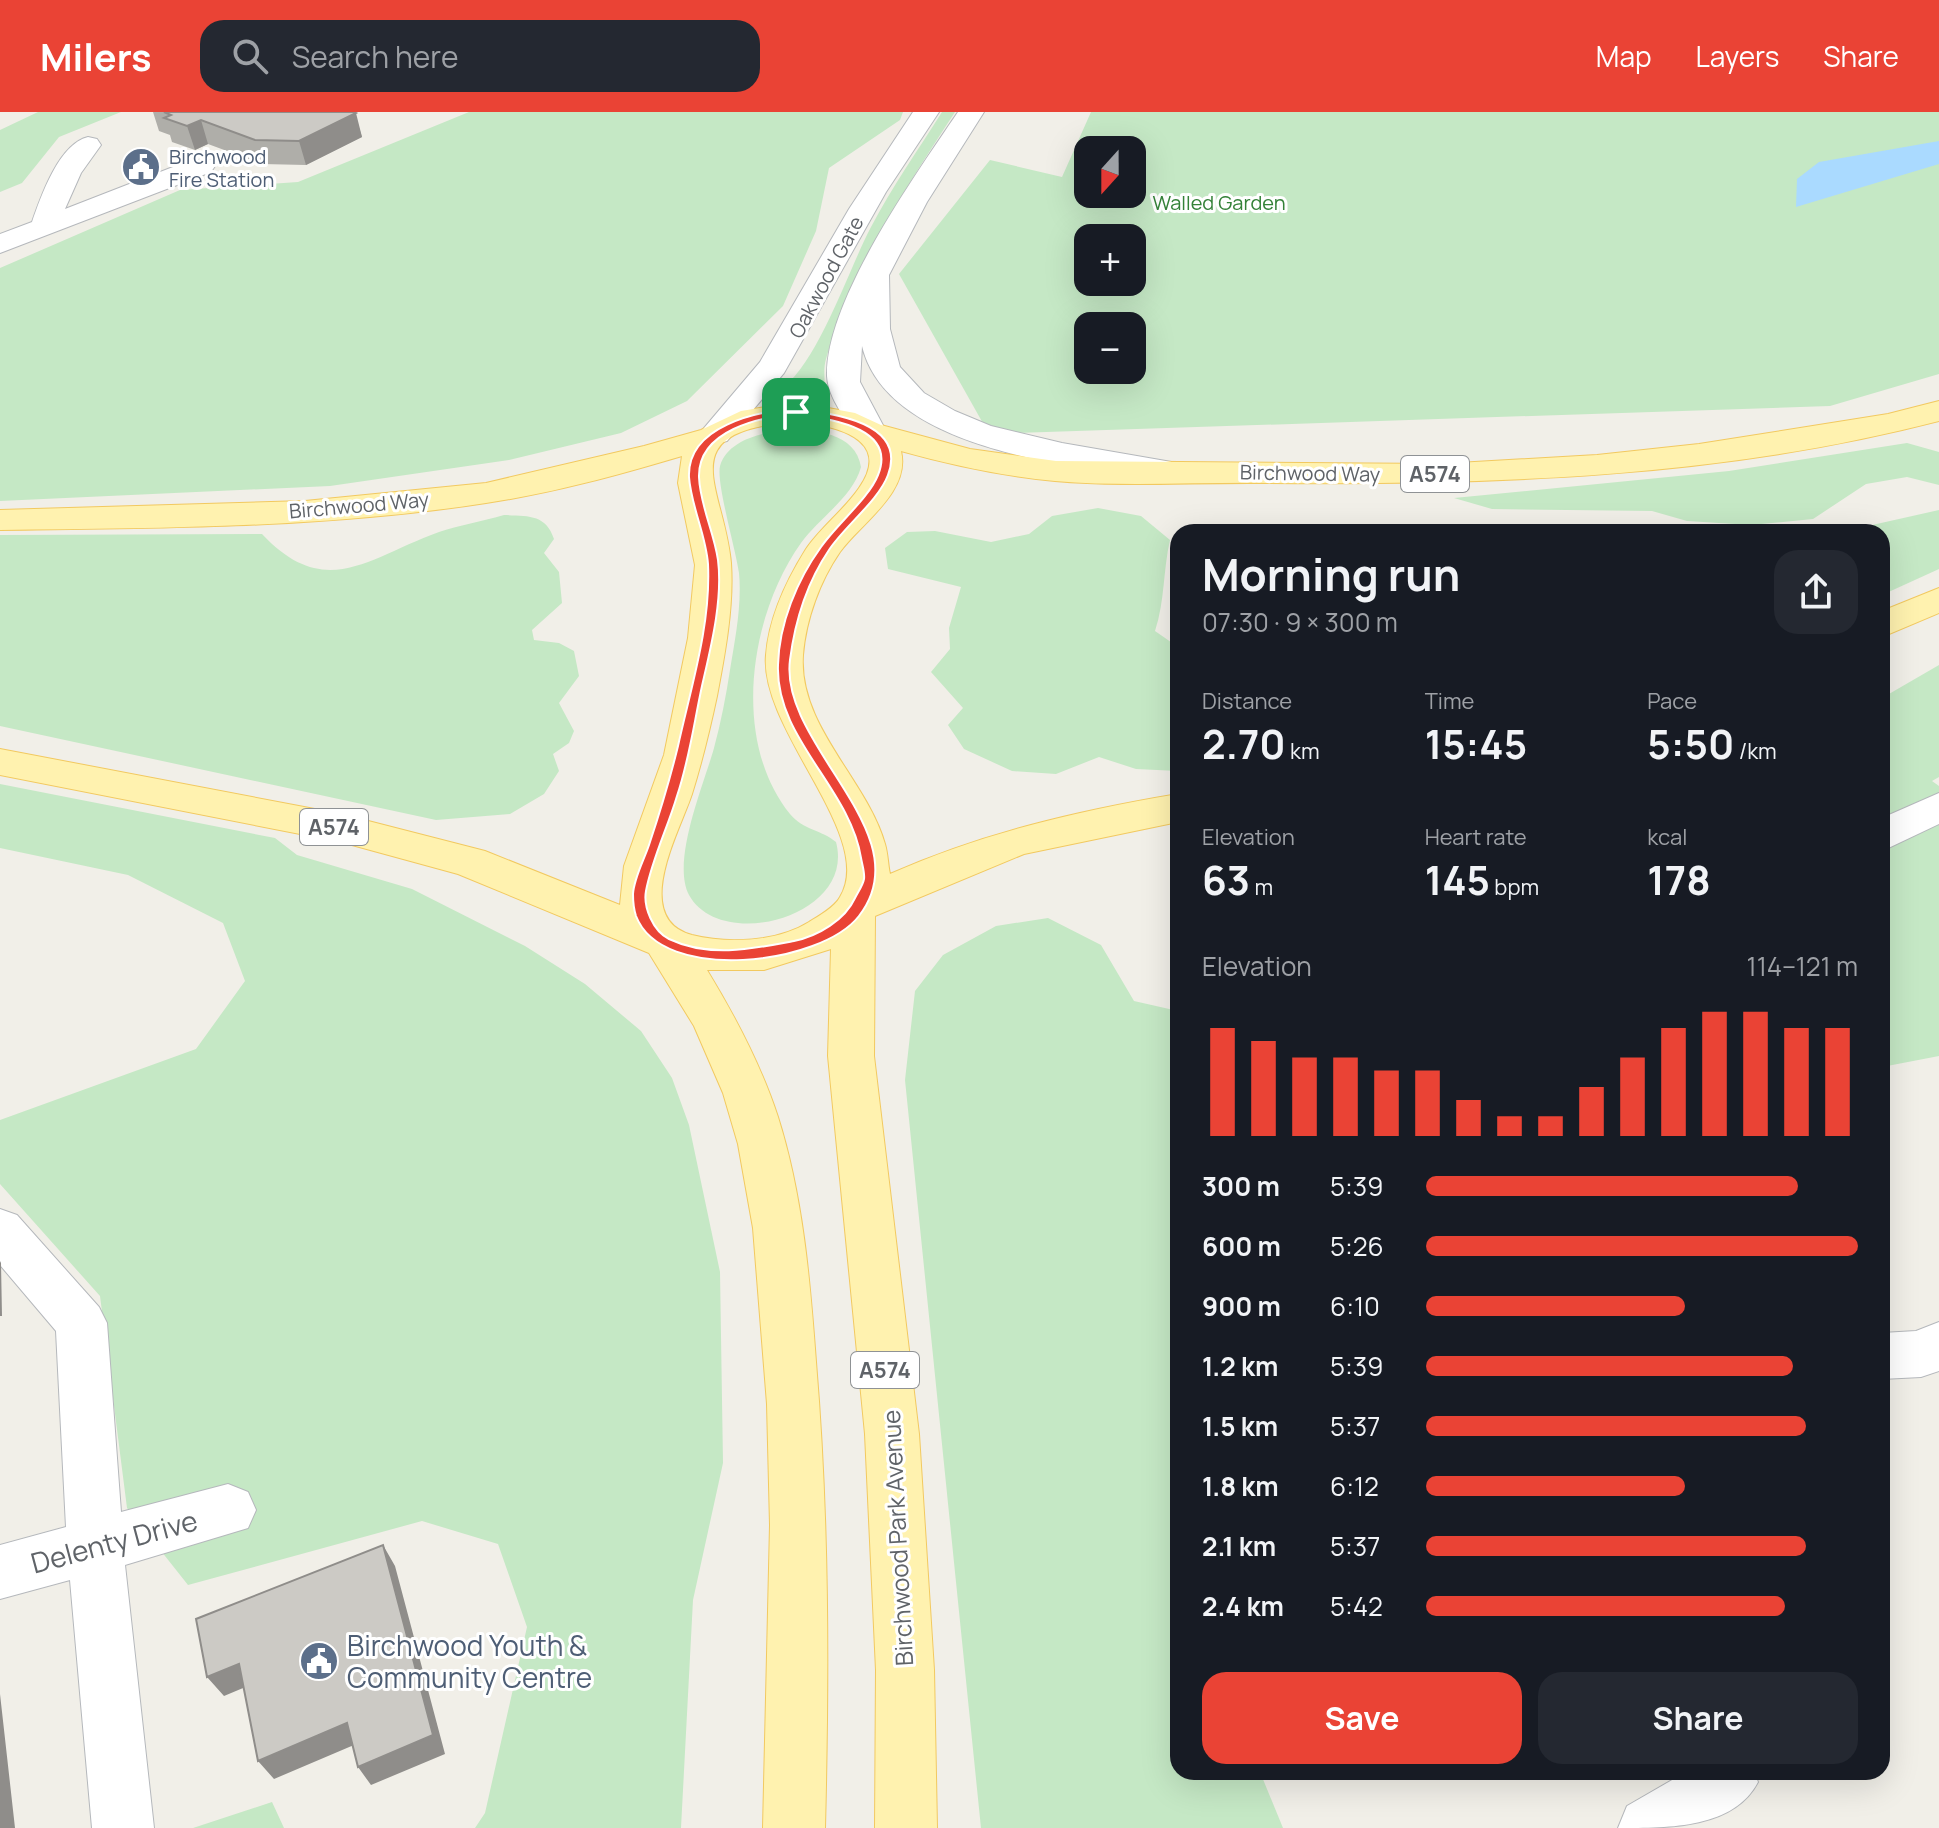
<!DOCTYPE html>
<meta charset="utf-8">
<style>
body{margin:0;font-family:Manrope,sans-serif;background:#242831;color:#f1f3f6;height:100vh;display:flex;flex-direction:column;font-size:30px;white-space:nowrap}
*{box-sizing:border-box;margin:0}
p{font-size:26px;color:#9ea1a6}
.icon{flex:none;width:44px;height:44px;fill:none;stroke:currentColor;stroke-width:2;stroke-linecap:round;stroke-linejoin:round}
.map{position:relative;flex:1;overflow:hidden}
.panel{position:absolute;left:1170px;top:412px;width:720px;height:1256px;display:flex;flex-direction:column;background:#171b24;border-radius:24px;box-shadow:0 8px 32px #0002}
.panel>*{flex:none}
.needle{width:52px;rotate:201deg}
.buttons{position:absolute;left:1074px;top:24px;display:grid;gap:16px}
.buttons a{display:grid;place-items:center;width:72px;height:72px;border-radius:16px;background:#171b24;box-shadow:0 8px 32px #0002;font-size:40px}
.pin{position:absolute;display:grid;place-items:center;width:68px;height:68px;color:#fff;margin:-34px;border-radius:16px;box-shadow:0 4px 12px #0006}
.round{display:grid;place-items:center;flex:none;width:84px;height:84px;border-radius:24px;background:#242831}
.headline{display:flex;align-items:center;justify-content:space-between;height:136px;padding:0 32px}
h1{font-size:44px;font-weight:700;line-height:60px}
.stats{display:grid;grid-template-columns:repeat(3,1fr);gap:12px;height:136px;padding:8px 32px}
.stats div{display:grid;align-content:center}
.stats b{font-size:40px;font-weight:700}
.stats small{font-size:22px;font-weight:400}
.stats p{font-size:22px}
.chart{height:224px;padding:16px 32px}
.chart p{display:flex;justify-content:space-between}
.chart svg{width:100%;height:144px;margin-top:8px;stroke:#ea4335;stroke-width:6}
.action{display:flex;gap:16px;margin-top:auto;padding:16px 32px}
.action a{flex:1;height:92px;border-radius:24px;background:#ea4335;color:#fff;font-size:32px;font-weight:700;line-height:92px;text-align:center}
.action a+a{background:#242831;color:#f1f3f6}
ul{padding:0 32px;list-style:none;font-size:26px}
li{display:grid;grid-template-columns:128px 96px 1fr;align-items:center;height:60px}
li i{height:20px;border-radius:10px;background:#ea4335}
header{display:flex;align-items:center;gap:48px;box-sizing:border-box;height:112px;padding:0 40px;background:#ea4335;color:#fff}
header strong{font-size:38px}
nav{display:flex;gap:44px;margin-inline-start:auto;font-size:28px}
.search{width:560px;height:72px;background:#242831;display:flex;align-items:center;gap:20px;box-sizing:border-box;padding:0 28px;border-radius:24px;color:#9ea1a6;font-size:30px}
.map>svg:first-child{display:block}
</style>
<header>
<strong>Milers</strong>
<div class="search"><svg class="icon" aria-label="search" viewBox="0 0 24 24"><circle cx="10" cy="10" r="6"/><path d="M15 15l6 6"/></svg>Search here</div>
<nav><a>Map</a><a>Layers</a><a>Share</a></nav>
</header>
<div class="map">
<svg width="1939" height="1716" viewBox="0 0 1939 1716">
<rect width="100%" height="100%" fill="#f1efe8"/>
<!-- green -->
<path fill="#c5e8c5" fill-rule="evenodd" d="M38,0H121L59,25L22,71L0,80V18Z
M469,0H903L900,8L829,56L816,119L783,194L687,289L621,321L509,348L330,374L0,389V156L180,78L298,70Z
M942,0H955C908,72 849,163 826,247C823,257 825,268 825,278H785L784,275C820,245 848,159 871,115C892,75 918,38 942,0Z
M1091,0H1939V262L1830,294L989,322L899,162L990,48L1062,65ZM1088,38H1132V82H1088ZM1088,126H1132V170H1088ZM1088,214H1132V258H1088Z
M786,317C814,317 856,321 861,355C853,385 819,406 801,431C749,504 731,629 790,702C803,718 822,718 836,730C856,804 721,841 689,783C671,749 704,672 714,636C721,610 726,584 730,558C735,527 742,493 739,461C736,438 716,371 720,354C728,327 763,321 786,317Z
M1907,331L1939,340V373L1907,365L1866,372L1813,407L1751,413L1687,409L1652,399L1492,397L1454,386L1729,359Z
M1098,396L1141,404L1170,428C1163,458 1165,489 1155,519L1178,535V659L1136,657L1099,645L1056,662L1012,659L964,637L948,613L963,596L931,560L950,537L949,516L961,475L888,457L885,436L907,420L935,419L991,430L1029,422L1052,404Z
M1939,398V457L1882,483V420H1841Z
M504,403C528,404 546,402 554,427L544,441L559,460L562,491L532,518L534,528L559,531L574,539L579,564L559,591L574,619L569,631L553,642L559,659L544,682L510,702L436,708L0,614V423L262,422C326,490 369,445 439,420C460,413 483,409 504,403Z
M1939,553V665L1932,669L1939,674V944L1882,955V586Z
M0,672L275,726L297,743L412,777L525,834L585,872L641,919L672,966L689,1013L720,1160L723,1351L693,1488L681,1716H475L485,1701L527,1515L498,1432L422,1409L188,1473L127,1396L100,1184L0,1072V1008L196,937L245,869L223,811L128,763L0,736Z
M1048,806L1101,833L1134,889L1178,899V1660H1260L1283,1716H981L905,968L915,879L943,843L996,814Z
M272,1690L284,1716H193Z"/>
<!-- water -->
<path fill="#aadaff" d="M1939,29V52L1796,95L1797,67L1819,50Z"/>
<g fill="none" stroke-linecap="round" stroke-linejoin="round">
<!-- minor casing -->
<g stroke="#b5b8bc" stroke-width="2">
<path id="minor" d="M913,0H939L886,80L784,261L727,329L715,332L703,329L699,322L760,250L849,97Z
M958,0H984L927,90L889,163L890,217L900,255L924,281L955,299L991,314L1062,331L1183,352L1188,359L1183,366L1171,369C1081,355 888,341 862,234L860,270L885,317L881,324L869,327L857,324C846,307 828,286 827,264C825,189 916,62 958,0Z
M88,25L97,27L101,33L81,61L65,97L191,48H211L215,54L211,60L0,141V122L32,110C41,84 59,32 88,25Z
M1939,681V712L1882,739V706Z
M0,1097L17,1103L99,1195L107,1211L121,1400L228,1372L248,1380L256,1398L248,1416L125,1453L154,1716H92L70,1468L0,1487V1433L66,1415L56,1219L0,1153Z
M1939,1210V1259L1921,1265L1882,1267V1221L1916,1219Z
M1686,1660H1754L1758,1670C1734,1716 1671,1716 1618,1716L1627,1694Z"/>
</g>
<!-- major casing -->
<g stroke="#f2c960" stroke-width="2">
<path id="major" d="M1939,289V309C1720,366 1491,373 1266,371C1197,370 1124,375 1055,369C1002,364 951,353 901,339C911,380 861,411 840,440C820,469 806,507 803,543C798,614 867,668 885,732C888,742 888,753 890,762C983,721 1077,699 1178,682V710L1024,742L875,804L874,944L919,1322L934,1558L937,1716H875L876,1558L865,1322L828,944L831,837L764,858H707C735,904 761,953 778,1005C803,1084 810,1168 816,1250C829,1405 829,1560 825,1716H763L770,1413L767,1292L753,1116L738,1032L723,981L694,914L649,841L458,762L341,730L0,663V637L341,702L485,739L620,793L624,754L664,643L688,526L695,453L678,371L682,344C618,363 553,381 486,391C326,416 162,416 0,418V398L305,389L486,371L644,334L701,318L741,299L796,290L855,301L881,313L970,337L1056,349L1440,352L1597,343L1699,332L1888,302ZM796,310C833,313 894,326 859,376C844,398 821,415 806,437C786,469 769,505 766,543C759,618 877,725 840,785C835,795 819,804 809,810C777,830 728,832 692,823C630,806 680,719 692,682C702,650 710,617 717,584C725,542 734,494 731,451C724,373 668,319 796,310Z
M1939,476V501L1882,525V499Z"/>
</g>
<!-- minor -->
<use href="#minor" fill="#fff" fill-rule="evenodd"/>
<!-- major -->
<use href="#major" fill="#fff2af" fill-rule="evenodd"/>
</g>
<!-- wall -->
<path fill="#afaea9" d="M153,0H354L362,25L306,53L262,52L208,32L195,38L172,30L170,23L159,19Z"/>
<!-- shaded-wall -->
<path fill="#8f8d8a" d="M356,1L362,25L306,53L299,29Z
M201,8L208,32L195,38L187,14Z
M0,1149L1,1151L2,1204H0Z
M383,1433L395,1454L445,1642L371,1673L358,1655Z
M239,1552L255,1571L224,1584L207,1565Z
M0,1582L15,1716H0Z
M347,1611L361,1630L274,1667L258,1649Z"/>
<!-- building -->
<path fill="#cccac5" stroke="#8f8d8a" stroke-width="2" d="M164,0H354L356,1L299,29L255,28L201,8L187,14L164,6L171,3Z
M383,1433L433,1623L358,1655L347,1611L258,1649L239,1552L207,1565L196,1507Z"/>
<!-- route -->
<path fill="#ea4335" stroke="#fff" stroke-width="2" fill-rule="evenodd" d="M796,297C829,301 908,309 888,363C879,388 844,415 829,438C806,472 795,509 790,548C779,634 923,722 859,804C821,853 662,872 636,804C634,798 633,787 633,782C634,766 644,748 649,733C660,700 670,667 678,634C691,575 711,513 708,452C706,423 691,394 689,365C687,314 757,299 796,297ZM796,302C826,307 898,314 878,363C869,386 836,413 821,435C797,468 779,512 778,553C775,626 850,676 861,746C862,752 865,761 864,767C863,773 858,780 855,786C845,808 818,824 794,829C752,837 709,846 669,827C653,819 643,795 646,779C652,747 668,715 677,684C689,649 694,611 702,574C711,535 723,488 718,448C714,420 700,393 699,365C698,318 760,305 796,302Z"/>
<!-- icons -->
<defs>
<g id="civic-disc" transform="scale(2)"><circle r="9.5" fill="#5c6f8a" stroke="#fff"/><path d="M-.6-6.5H3V-4.5H.6V-3L4-1V1h2V6H-6V1h2V-1L-.6-3ZM-1.2 2.5V6h2.4V2.5Z" fill="#fff"/></g>
</defs>
<g fill-rule="evenodd">
<use href="#civic-disc" x="141" y="55"/>
<use href="#civic-disc" x="319" y="1549"/>
</g>
<g text-anchor="middle" dominant-baseline="central" stroke-width="6" stroke-linejoin="round" paint-order="stroke">
<!-- far-service labels -->
<g font-size="20" fill="#4e5e75" stroke="#fff" text-anchor="start">
<text x="169" y="44">Birchwood<tspan x="169" dy="23">Fire Station</tspan></text>
</g>
<!-- far-park labels -->
<g font-size="20" fill="#348238" stroke="#fff">
<text x="1219" y="90">Walled Garden</text>
</g>
<!-- far-street labels -->
<g font-size="20" fill="#5f6368" stroke="#fff">
<text transform="translate(826 165) rotate(-62)">Oakwood Gate</text>
<text transform="translate(1310 361) rotate(1)">Birchwood Way</text>
<text transform="translate(359 393) rotate(-5)">Birchwood Way</text>
</g>
<!-- shield labels -->
<g fill="#fff" stroke="#8f9295" stroke-width="2">
<rect x="1401" y="344" width="68" height="36" rx="6"/>
<rect x="300" y="697" width="68" height="36" rx="6"/>
<rect x="851" y="1240" width="68" height="36" rx="6"/>
</g>
<g font-size="22" font-weight="bold" fill="#5f6368">
<text x="1435" y="362">A574</text>
<text x="334" y="715">A574</text>
<text x="885" y="1258">A574</text>
</g>
<!-- street labels -->
<g font-size="24" fill="#5f6368" stroke="#fff">
<text transform="translate(897 1426) rotate(-93)">Birchwood Park Avenue</text>
</g>
<!-- near-street labels -->
<g font-size="28" fill="#5f6368" stroke="#fff">
<text transform="translate(114 1429) rotate(-15)">Delenty Drive</text>
</g>
<!-- near-service labels -->
<g font-size="28" fill="#4e5e75" stroke="#fff" text-anchor="start">
<text x="347" y="1533">Birchwood Youth &amp;<tspan x="347" dy="32">Community Centre</tspan></text>
</g>
</g>
</svg>
<div class="buttons">
<a><svg class="needle" viewBox="-14 -14 28 28"><path d="M0-13l5 13h-10z" fill="#e53935"/><path d="M0 13l5-13h-10z" fill="#9ea1a6"/></svg></a>
<a>+</a>
<a>−</a>
</div>
<div class="pin" style="left:796px;top:300px;background:#1e9e55"><svg class="icon" aria-label="arrive" viewBox="0 0 24 24"><path d="M6 21V4h12l-3 4 3 4H6"/></svg></div>
<section class="panel">
<div class="headline"><div><h1>Morning run</h1><p>07:30 · 9 × 300 m</p></div><a class="round"><svg class="icon" aria-label="share" viewBox="0 0 24 24"><path d="M12 15V3M7 8l5-5 5 5M5 13v7h14v-7"/></svg></a></div>
<div class="stats">
<div><p>Distance</p><b>2.70<small> km</small></b></div>
<div><p>Time</p><b>15:45</b></div>
<div><p>Pace</p><b>5:50<small> /km</small></b></div>
</div>
<div class="stats">
<div><p>Elevation</p><b>63<small> m</small></b></div>
<div><p>Heart rate</p><b>145<small> bpm</small></b></div>
<div><p>kcal</p><b>178</b></div>
</div>
<div class="chart"><p><span>Elevation</span>114–121 m</p>
<svg viewBox="0 0 160 44" preserveAspectRatio="none"><path d="M5 44V11M15 44V15M25 44V20M35 44V20M45 44V24M55 44V24M65 44V33M75 44V38M85 44V38M95 44V29M105 44V20M115 44V11M125 44V6M135 44V6M145 44V11M155 44V11"/></svg>
</div>
<ul>
<li><b>300 m</b>5:39<i style="width:86%"></i></li>
<li><b>600 m</b>5:26<i style="width:100%"></i></li>
<li><b>900 m</b>6:10<i style="width:60%"></i></li>
<li><b>1.2 km</b>5:39<i style="width:85%"></i></li>
<li><b>1.5 km</b>5:37<i style="width:88%"></i></li>
<li><b>1.8 km</b>6:12<i style="width:60%"></i></li>
<li><b>2.1 km</b>5:37<i style="width:88%"></i></li>
<li><b>2.4 km</b>5:42<i style="width:83%"></i></li>
</ul>
<div class="action"><a>Save</a><a>Share</a></div>
</section>
</div>
